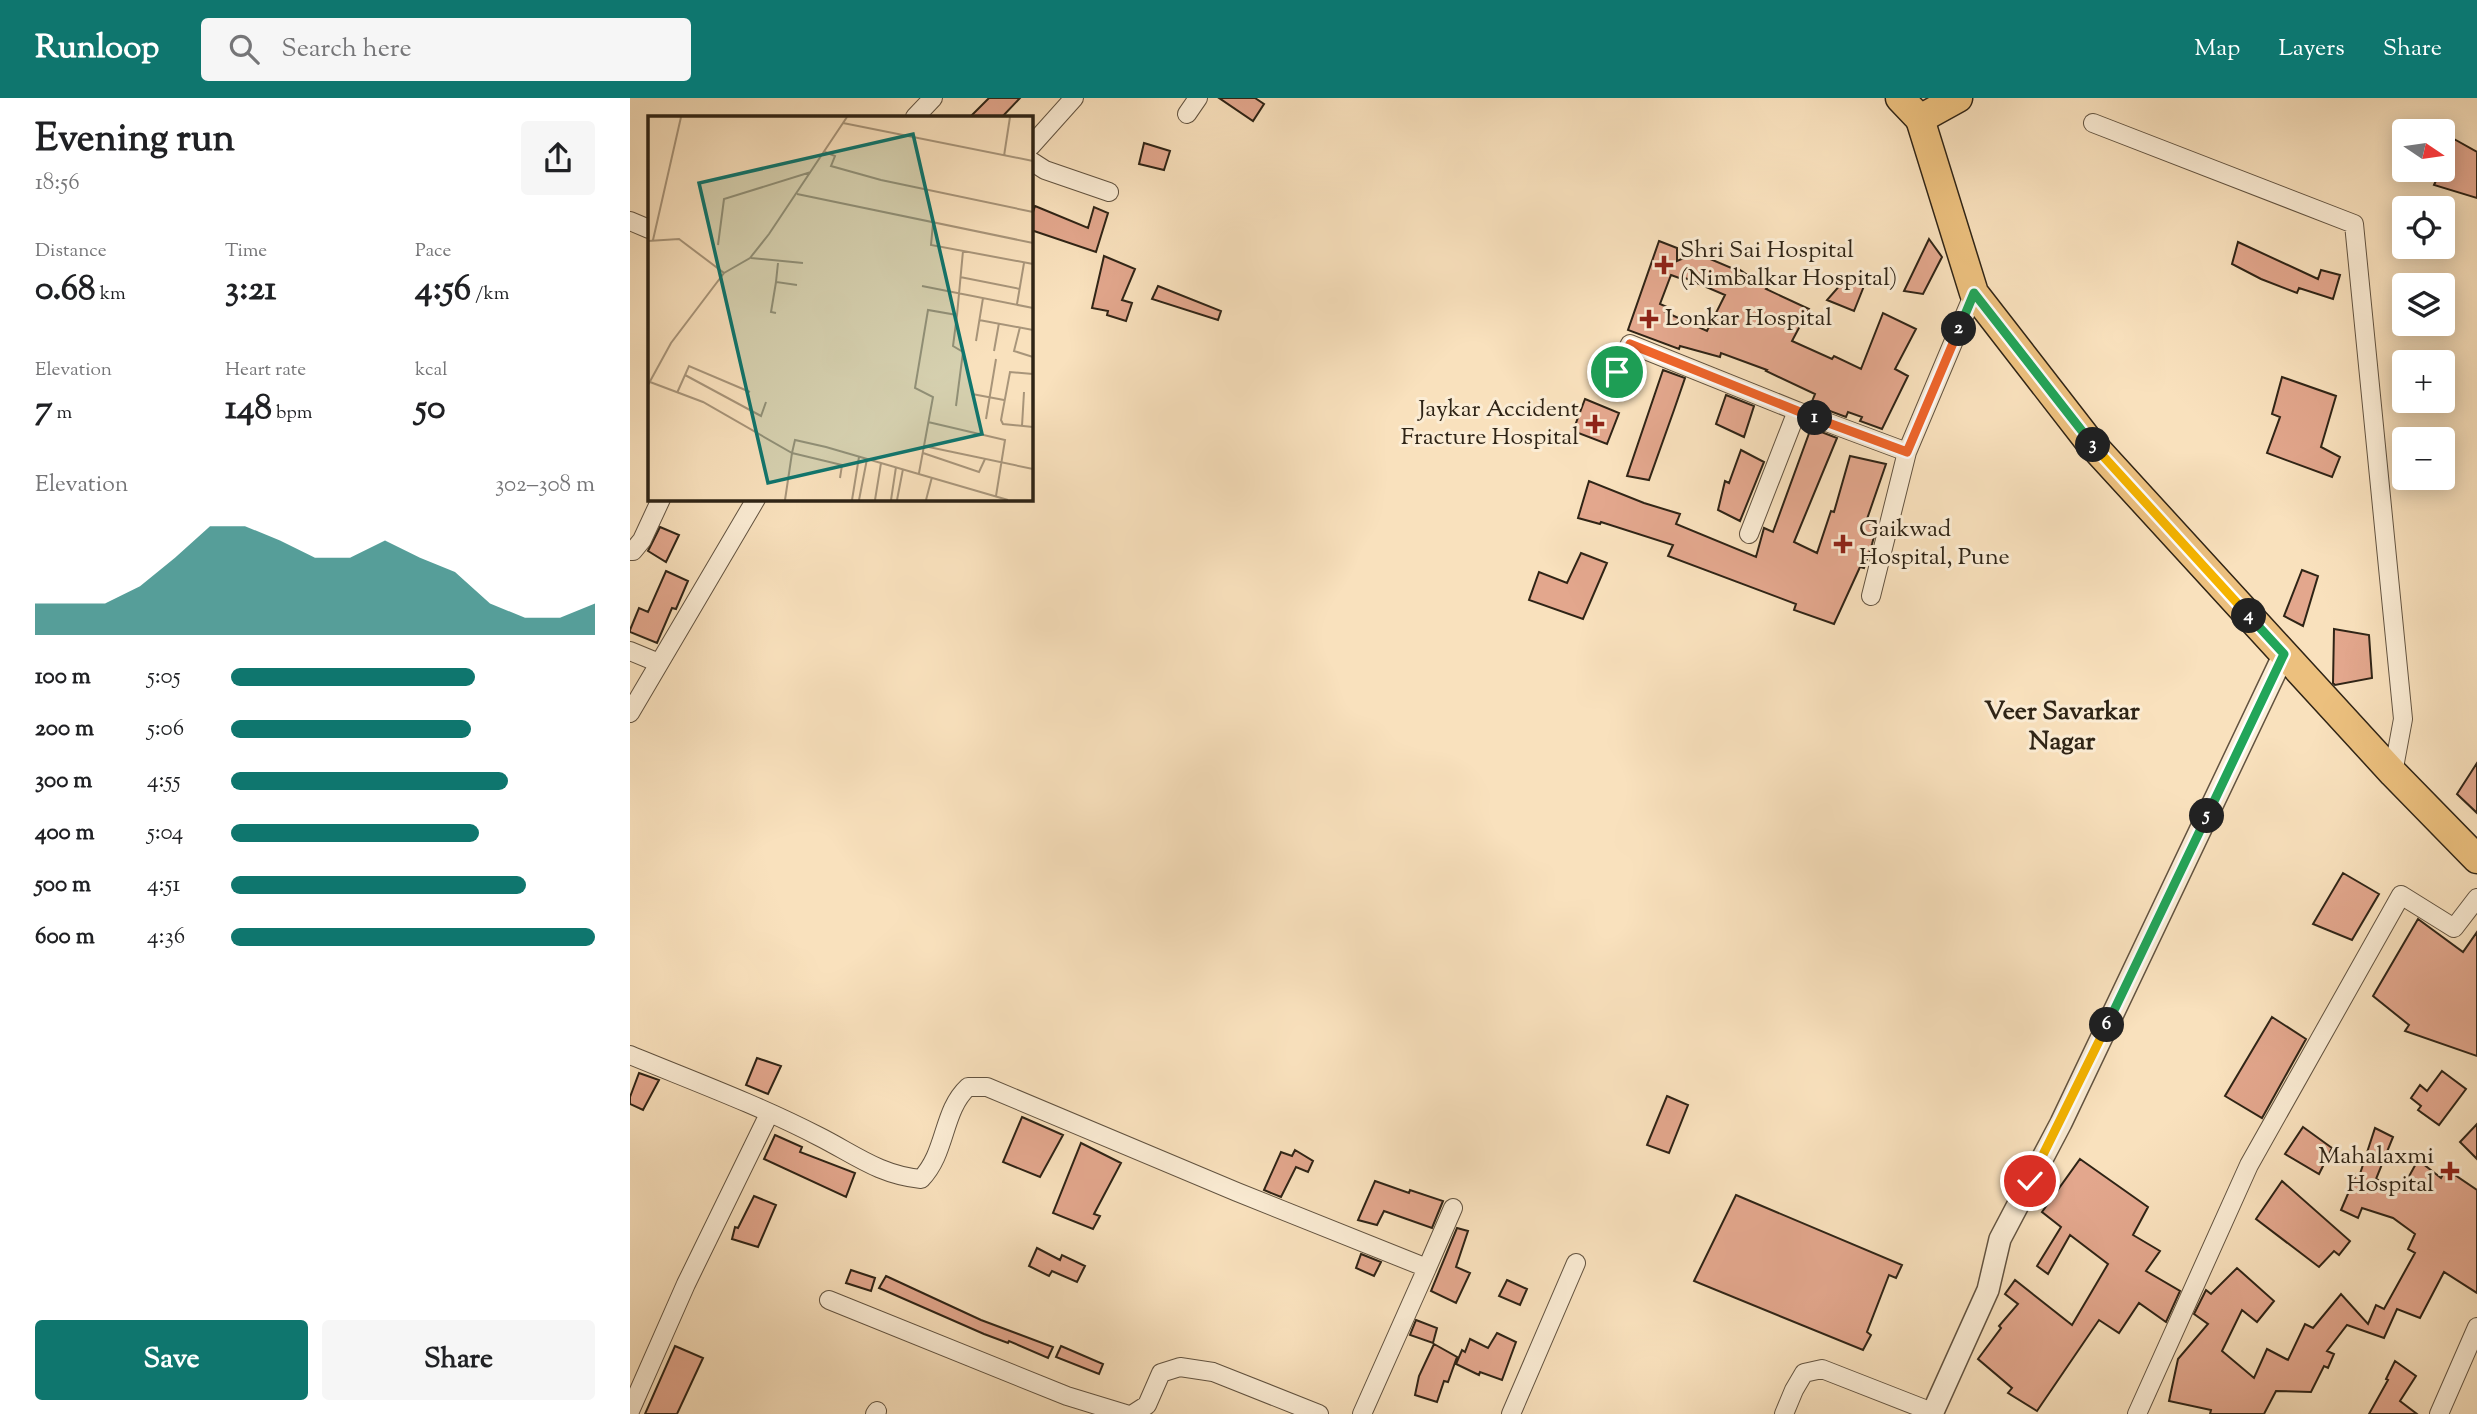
<!DOCTYPE html>
<meta charset="utf-8">
<style>
body{margin:0;font-family:"Sorts Mill Goudy",serif;background:#f6f6f6;color:#202124;height:100vh;display:flex;flex-direction:column;font-size:26px;white-space:nowrap}
*{box-sizing:border-box;margin:0}
p{font-size:23px;color:#757577}
.icon{flex:none;width:38px;height:38px;fill:none;stroke:currentColor;stroke-width:2;stroke-linecap:round;stroke-linejoin:round}
.map{position:relative;flex:1;overflow:hidden}
.drawer{display:flex;flex-direction:column;background:#fff;width:630px}
.drawer>*{flex:none}
.needle{width:46px;rotate:103deg}
.fabs{position:absolute;left:1762px;top:21px;display:grid;gap:14px}
.fabs a{display:grid;place-items:center;width:63px;height:63px;border-radius:7px;background:#fff;box-shadow:0 4px 18px #0003;font-size:35px}
.pin{position:absolute;display:grid;place-items:center;width:60px;height:60px;color:#fff;margin:-30px;border:4px solid #fff;border-radius:50%;box-shadow:0 2px 7px #0007}
.km{position:absolute;width:35px;height:35px;margin:-18px;border-radius:50%;background:#222;color:#fff;font-size:19px;line-height:35px;text-align:center}
.round{display:grid;place-items:center;flex:none;width:74px;height:74px;border-radius:7px;background:#f6f6f6}
.head{display:flex;align-items:center;justify-content:space-between;height:119px;padding:0 35px}
h1{font-size:38px;font-weight:700;line-height:52px}
.metrics{display:grid;grid-template-columns:repeat(3,1fr);gap:10px;height:119px;padding:7px 35px}
.metrics div{display:grid;align-content:center}
.metrics b{font-size:35px;font-weight:700}
.metrics small{font-size:19px;font-weight:400}
.metrics p{font-size:19px}
.chart{height:196px;padding:14px 35px}
.chart p{display:flex;justify-content:space-between}
.chart svg{width:100%;height:126px;margin-top:7px;fill:#0f766e;opacity:.7}
.primary-button{display:flex;gap:14px;margin-top:auto;padding:14px 35px}
.primary-button a{flex:1;height:80px;border-radius:7px;background:#0f766e;color:#fff;font-size:28px;font-weight:700;line-height:80px;text-align:center}
.primary-button a+a{background:#f6f6f6;color:#202124}
ul{padding:0 35px;list-style:none;font-size:23px}
li{display:grid;grid-template-columns:112px 84px 1fr;align-items:center;height:52px}
li i{height:18px;border-radius:9px;background:#0f766e}
header{display:flex;align-items:center;gap:42px;box-sizing:border-box;height:98px;padding:0 35px;background:#0f766e;color:#fff}
header strong{font-size:33px}
nav{display:flex;gap:38px;margin-inline-start:auto;font-size:24px}
.search{width:490px;height:63px;background:#f6f6f6;display:flex;align-items:center;gap:18px;box-sizing:border-box;padding:0 24px;border-radius:7px;color:#757577;font-size:26px}
main{display:flex;flex:1;min-height:0}
.map>svg:first-child{display:block}
</style>
<header>
<strong>Runloop</strong>
<div class="search"><svg class="icon" aria-label="search" viewBox="0 0 24 24"><circle cx="10" cy="10" r="6"/><path d="M15 15l6 6"/></svg>Search here</div>
<nav><a>Map</a><a>Layers</a><a>Share</a></nav>
</header>
<main>
<section class="drawer">
<div class="head"><div><h1>Evening run</h1><p>18:56</p></div><a class="round"><svg class="icon" aria-label="share" viewBox="0 0 24 24"><path d="M12 15V3M7 8l5-5 5 5M5 13v7h14v-7"/></svg></a></div>
<div class="metrics">
<div><p>Distance</p><b>0.68<small> km</small></b></div>
<div><p>Time</p><b>3:21</b></div>
<div><p>Pace</p><b>4:56<small> /km</small></b></div>
</div>
<div class="metrics">
<div><p>Elevation</p><b>7<small> m</small></b></div>
<div><p>Heart rate</p><b>148<small> bpm</small></b></div>
<div><p>kcal</p><b>50</b></div>
</div>
<div class="chart"><p><span>Elevation</span>302–308 m</p>
<svg viewBox="0 0 160 44" preserveAspectRatio="none"><path d="M0 44V33L10 33L20 33L30 27L40 17L50 6L60 6L70 11L80 17L90 17L100 11L110 17L120 22L130 33L140 38L150 38L160 33V44z"/></svg>
</div>
<ul>
<li><b>100 m</b>5:05<i style="width:67%"></i></li>
<li><b>200 m</b>5:06<i style="width:66%"></i></li>
<li><b>300 m</b>4:55<i style="width:76%"></i></li>
<li><b>400 m</b>5:04<i style="width:68%"></i></li>
<li><b>500 m</b>4:51<i style="width:81%"></i></li>
<li><b>600 m</b>4:36<i style="width:100%"></i></li>
</ul>
<div class="primary-button"><a>Save</a><a>Share</a></div>
</section>
<div class="map">
<svg width="1847" height="1316" viewBox="0 0 1847 1316">
<rect width="100%" height="100%" fill="#f9e1bd"/>
<filter id="stains"><feTurbulence type="fractalNoise" baseFrequency=".00286" numOctaves="4"/><feColorMatrix values="0 0 0 0 .2 0 0 0 0 .09 0 0 0 0 .02 0 0 0 .5 -.17"/></filter>
<radialGradient id="worn" r=".72"><stop offset=".6" stop-color="#630" stop-opacity="0"/><stop offset="1" stop-color="#630" stop-opacity=".3"/></radialGradient>
<!-- building -->
<path fill="#e3a78d" stroke="#2f2416" stroke-width="2" fill-rule="evenodd" d="M359,0H390L372,19H340Z
M589,0H625L634,6L623,23Z
M1824,41L1847,54V100L1804,87L1811,72H1813V66Z
M514,45L540,53L534,72L509,66Z
M405,108L458,130L464,109L478,115L466,154L401,132V120Z
M1299,141L1312,159L1293,196L1274,193Z
M1029,143L1047,150V163L1066,155L1106,172L1107,170L1137,190L1136,191L1179,211L1162,243L1202,261L1204,258L1231,271L1253,215L1286,231L1265,271L1278,278L1252,331L1230,323L1232,319L1218,314L1216,319L1181,306L1185,296L1136,273L1137,272L1091,255L1090,259L1050,248L1049,251L998,232ZM1041,177L1052,181L1053,179L1095,197L1077,233L1035,214L1037,209L1030,206Z
M1608,144L1688,181L1691,172L1710,177L1703,201L1669,190L1667,195L1631,181L1602,166Z
M474,158L505,171L492,202L502,205L496,223L477,217L478,213L462,210Z
M1218,178L1234,188L1224,213L1197,202Z
M528,188L591,213L588,222L522,201Z
M1033,272L1055,280L1044,312L1019,382L997,378Z
M1652,279L1706,298L1691,349L1710,359L1702,379L1637,355L1650,319L1642,316Z
M1096,297L1124,308L1114,339L1086,326Z
M955,301L989,315L977,346L943,333Z
M1181,330L1207,340L1164,444L1187,455L1201,413L1204,414L1220,358L1256,366L1236,424L1247,428L1242,446L1234,470L1230,469L1204,526L1164,512L1166,506L1038,458L1043,447L971,424L970,426L948,420L959,383L1014,405L1050,416L1046,426L1126,459L1134,430L1143,434Z
M1111,352L1134,364L1110,423L1088,412L1095,383L1099,385Z
M30,429L49,437L36,464L18,453Z
M951,455L977,465L953,521L899,502L909,474L937,485Z
M1672,472L1688,478L1673,528L1654,518Z
M36,473L58,483L46,511L42,510L27,545L0,534V532L9,510L18,514Z
M1704,531L1739,537L1742,580L1705,587L1703,585Z
M1847,665V715L1827,696Z
M1713,775L1749,796L1722,842L1683,826Z
M1788,821L1833,854L1847,834V958L1775,933L1779,927L1743,898Z
M1642,919L1676,941L1632,1020L1595,998Z
M127,960L151,968L138,996L116,987Z
M1812,973L1836,991L1809,1027L1788,1012L1791,1008L1781,1000L1790,987L1797,993Z
M9,975L29,982L13,1012L0,1006V999Z
M1037,998L1058,1007L1039,1055L1017,1047Z
M392,1019L433,1037L410,1079L373,1064Z
M1847,1026V1061L1830,1044Z
M1673,1029L1702,1050L1689,1076L1655,1056Z
M1745,1030L1763,1039L1746,1081L1771,1093L1788,1062L1811,1080L1816,1071L1847,1092V1195L1814,1174L1790,1220L1767,1211L1754,1240L1717,1227L1697,1253L1704,1256L1698,1270L1694,1268L1681,1294L1646,1293L1634,1316H1580L1581,1312L1539,1303L1548,1261L1578,1226L1564,1216L1576,1192L1581,1196L1607,1170L1644,1203L1627,1224L1612,1212L1592,1253L1624,1280L1637,1251L1658,1262L1675,1226L1683,1230L1711,1196L1738,1226L1746,1207L1754,1211L1785,1155L1778,1151L1785,1136L1763,1120L1732,1110L1728,1120L1711,1112L1726,1077L1729,1079Z
M145,1037L172,1049L170,1054L225,1075L216,1099L134,1061Z
M451,1045L491,1065L464,1116L470,1118L463,1131L423,1115Z
M665,1052L683,1063L678,1074L666,1069L651,1099L634,1092L651,1054L662,1058Z
M1450,1061L1518,1109L1503,1137L1530,1153L1516,1173L1550,1193L1536,1224L1509,1205L1489,1235L1469,1222L1407,1313L1378,1295L1382,1290L1348,1261L1371,1230L1369,1228L1388,1206L1375,1196L1385,1182L1442,1227L1478,1166L1440,1137L1418,1176L1407,1168L1431,1129L1412,1114Z
M745,1083L779,1095L780,1092L813,1103L802,1130L754,1113L747,1127L728,1122Z
M1652,1083L1720,1143L1709,1157L1704,1153L1689,1169L1626,1121Z
M1106,1097L1272,1167L1266,1180L1259,1177L1237,1234L1241,1237L1233,1252L1064,1183Z
M124,1098L146,1107L128,1149L102,1141L105,1129L108,1130Z
M827,1130L838,1133L826,1169L840,1175L826,1205L801,1193Z
M407,1150L430,1162L432,1157L455,1168L447,1184L422,1173L419,1178L399,1168Z
M731,1156L751,1164L744,1178L726,1170Z
M221,1172L245,1180L241,1193L216,1185Z
M256,1178L351,1222L423,1249L418,1260L379,1243L378,1245L354,1236L249,1190Z
M877,1182L897,1191L890,1207L869,1198Z
M786,1222L807,1230L803,1245L780,1237Z
M867,1235L886,1244L872,1282L850,1274L849,1277L826,1266L832,1252L835,1254L840,1241L858,1250Z
M804,1246L827,1259L818,1284L814,1283L807,1304L785,1297L789,1278Z
M45,1248L73,1260L47,1316H15Z
M431,1248L473,1266L469,1276L426,1259Z
M1765,1263L1786,1278L1770,1303L1787,1316H1739L1758,1282L1756,1281Z"/>
<g fill="none" stroke-linecap="round" stroke-linejoin="round">
<!-- minor casing -->
<g stroke="#625340" stroke-width="20">
<path id="minor" d="M557,16L568,0
M285,19L303,0
M1463,25L1724,126L1773,621L1763,675
M401,48L444,0
M401,63L415,72L479,94
M0,123L19,131
M987,274L1000,246L1167,313
M1119,436L1167,313L1277,354
M0,453H3L12,442L31,401
M1241,498L1277,354L1344,195
M0,553L29,565
M0,615L126,401
M0,957C63,983 128,1007 188,1038C224,1056 249,1077 291,1081C317,1054 312,1013 338,989H357L607,1094L797,1170L732,1316
M797,1170L823,1110
M199,1202L437,1298L496,1316
M0,1313L56,1186L139,1016
M245,1316L247,1313
M503,1316L517,1307L531,1275L550,1269L583,1274L689,1316
M881,1316L946,1165
M1154,1316L1164,1292L1174,1275L1192,1271L1302,1314
M1507,1316L1619,1067L1771,797L1824,830L1847,800
M1809,1316L1847,1229"/>
</g>
<!-- tertiary casing -->
<g stroke="#625340" stroke-width="24">
<path id="tertiary" d="M1302,1316L1358,1192L1370,1141L1431,1025L1654,556"/>
</g>
<!-- primary casing -->
<g stroke="#2f2416" stroke-width="31">
<path id="primary" d="M1290,21L1344,195L1458,342L1763,675L1847,761"/>
</g>
<!-- trunk casing -->
<g stroke="#2f2416" stroke-width="31">
<path id="trunk" d="M1270,0L1290,21L1328,0"/>
</g>
<!-- minor -->
<use href="#minor" stroke="#fbecd4" stroke-width="18"/>
<!-- tertiary -->
<use href="#tertiary" stroke="#fbecd4" stroke-width="21"/>
<!-- primary -->
<use href="#primary" stroke="#ecc07e" stroke-width="28"/>
<!-- trunk -->
<use href="#trunk" stroke="#ecc07e" stroke-width="28"/>
</g>
<g fill="none" stroke-linecap="round" stroke-linejoin="round">
<!-- split-1 casing -->
<g stroke="#fff" stroke-width="14">
<path id="split-1" d="M987,274L1000,246L1185,320"/>
</g>
<!-- split-2 casing -->
<g stroke="#fff" stroke-width="14">
<path id="split-2" d="M1185,320L1277,354L1329,231"/>
</g>
<!-- split-3 casing -->
<g stroke="#fff" stroke-width="14">
<path id="split-3" d="M1329,231L1344,195L1463,347"/>
</g>
<!-- split-4 casing -->
<g stroke="#fff" stroke-width="14">
<path id="split-4" d="M1463,347L1619,518"/>
</g>
<!-- split-5 casing -->
<g stroke="#fff" stroke-width="14">
<path id="split-5" d="M1577,718L1654,556L1619,518"/>
</g>
<!-- split-6 casing -->
<g stroke="#fff" stroke-width="14">
<path id="split-6" d="M1477,927L1577,718"/>
</g>
<!-- split-7 casing -->
<g stroke="#fff" stroke-width="14">
<path id="split-7" d="M1400,1083L1477,927"/>
</g>
<!-- split-1 -->
<use href="#split-1" stroke="#f0652b" stroke-width="9"/>
<!-- split-2 -->
<use href="#split-2" stroke="#f0652b" stroke-width="9"/>
<!-- split-3 -->
<use href="#split-3" stroke="#22a559" stroke-width="9"/>
<!-- split-4 -->
<use href="#split-4" stroke="#f5b400" stroke-width="9"/>
<!-- split-5 -->
<use href="#split-5" stroke="#22a559" stroke-width="9"/>
<!-- split-6 -->
<use href="#split-6" stroke="#22a559" stroke-width="9"/>
<!-- split-7 -->
<use href="#split-7" stroke="#f5b400" stroke-width="9"/>
</g>
<!-- markers -->
<g fill="#8f2418" stroke="#fbecd4" stroke-width="2.5">
<path d="M1030.5 156.5h7v7h7v7h-7v7h-7v-7h-7v-7h7z"/>
<path d="M1015.5 210.5h7v7h7v7h-7v7h-7v-7h-7v-7h7z"/>
<path d="M961.5 315.5h7v7h7v7h-7v7h-7v-7h-7v-7h7z"/>
<path d="M1209.5 435.5h7v7h7v7h-7v7h-7v-7h-7v-7h7z"/>
<path d="M1816.5 1062.5h7v7h7v7h-7v7h-7v-7h-7v-7h7z"/>
</g>
<g text-anchor="middle" dominant-baseline="central" stroke-width="6" stroke-linejoin="round" paint-order="stroke">
<!-- poi labels -->
<g font-size="24" fill="#2f2416" stroke="#fbecd4" text-anchor="start">
<text x="1050" y="153">Shri Sai Hospital<tspan x="1050" dy="28">(Nimbalkar Hospital)</tspan></text>
<text x="1035" y="221">Lonkar Hospital</text>
<text x="949" y="312" text-anchor="end">Jaykar Accident<tspan x="949" dy="28">Fracture Hospital</tspan></text>
<text x="1229" y="432">Gaikwad<tspan x="1229" dy="28">Hospital, Pune</tspan></text>
<text x="1804" y="1059" text-anchor="end">Mahalaxmi<tspan x="1804" dy="28">Hospital</tspan></text>
</g>
<!-- neighbourhood labels -->
<g font-size="26" font-weight="bold" fill="#2f2416" stroke="#fbecd4">
<text x="1432" y="614">Veer Savarkar<tspan x="1432" dy="30">Nagar</tspan></text>
</g>
</g>
<!-- overview -->
<g transform="translate(18 18)">
<rect width="385" height="385" fill="#f9e1bd"/>
<path fill="none" stroke="#a8957a" stroke-width="2" d="M195,7L385,45M177,36L187,40L183,50L233,64L385,96M356,40L362,1M149,78L385,127M285,107L283,129L385,148M5,124L33,1M0,125L31,123L76,157L23,227L0,269M70,129L76,83L163,56M103,142L155,147M130,147L128,166L149,169M76,157L102,142L121,118L199,1M312,161L372,173M128,166L123,196L128,197M274,170L385,192M369,188L376,147M331,204L385,214M372,211L366,235L385,241M328,225L335,182M346,235L351,207M385,258L362,256L353,304L355,308L385,311M37,259L113,300L118,286M2,266L55,286L144,337L147,324L178,331L360,384M29,277L41,250L102,276M324,278L356,284M308,290L315,236L305,230L309,199M338,303L348,243M280,306L357,324L348,380M374,310L376,276M276,330L385,353M275,337L331,356L337,343M271,357L285,281L267,272L280,194L309,199L315,135M137,384L144,337L194,349L192,362M204,384L211,341M211,384L219,343M227,384L233,347M243,384L248,351M249,384L255,353M278,384L284,361"/>
<path fill="#0f766e" fill-opacity="0.15" stroke="#0f766e" stroke-width="3.5" d="M265,18L334,318L120,367L51,67Z"/>
<rect width="385" height="385" fill="none" stroke="#2f2416" stroke-width="3.5"/>
</g>
<rect width="100%" height="100%" filter="url(#stains)"/>
<rect width="100%" height="100%" fill="url(#worn)"/>
</svg>
<div class="fabs">
<a><svg class="needle" viewBox="-14 -14 28 28"><path d="M0-13l5 13h-10z" fill="#e53935"/><path d="M0 13l5-13h-10z" fill="#757577"/></svg></a>
<a><svg class="icon" aria-label="locate" viewBox="0 0 24 24"><circle cx="12" cy="12" r="6"/><path d="M12 2v4M12 18v4M2 12h4M18 12h4"/></svg></a>
<a><svg class="icon" aria-label="layers" viewBox="0 0 24 24"><path d="M12 4l9 5-9 5-9-5zM3 14l9 5 9-5"/></svg></a>
<a>+</a>
<a>−</a>
</div>
<div class="pin" style="left:987px;top:274px;background:#1e9e55"><svg class="icon" aria-label="arrive" viewBox="0 0 24 24"><path d="M6 21V4h12l-3 4 3 4H6"/></svg></div>
<div class="pin" style="left:1400px;top:1083px;background:#d93025"><svg class="icon" aria-label="check" viewBox="0 0 24 24"><path d="M5 12l5 5 9-10"/></svg></div>
<b class="km" style="left:1185px;top:320px">1</b>
<b class="km" style="left:1329px;top:231px">2</b>
<b class="km" style="left:1463px;top:347px">3</b>
<b class="km" style="left:1619px;top:518px">4</b>
<b class="km" style="left:1577px;top:718px">5</b>
<b class="km" style="left:1477px;top:927px">6</b>
</div>
</main>
